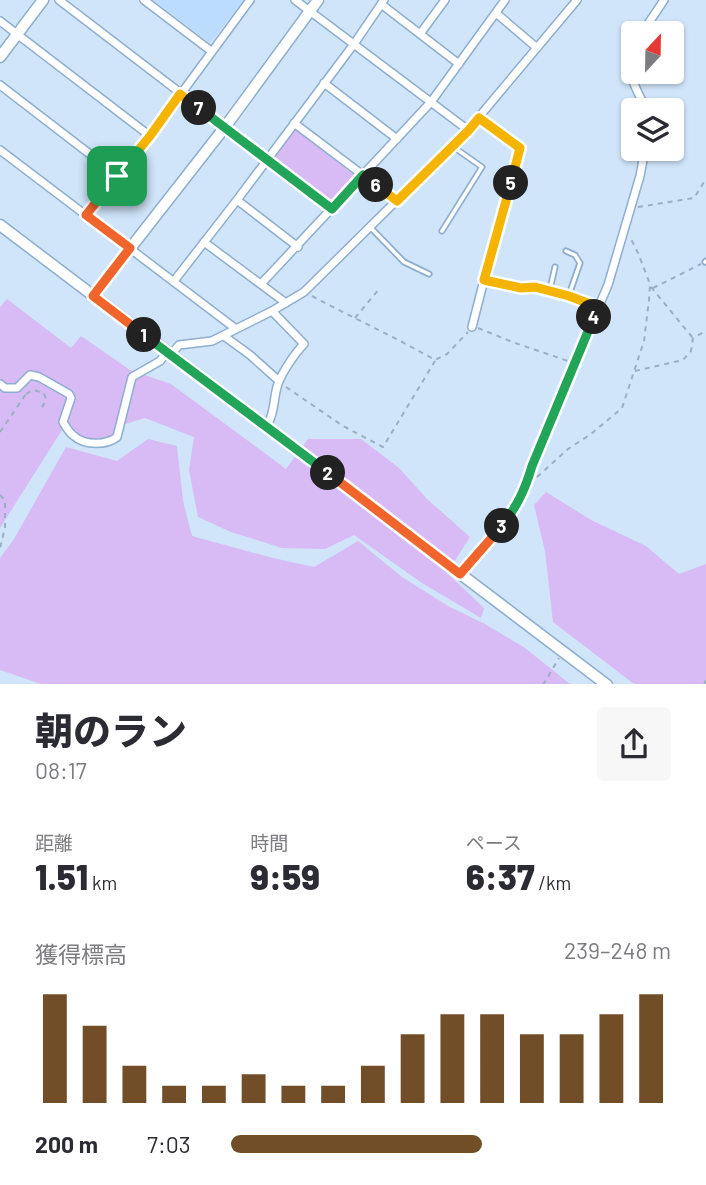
<!DOCTYPE html>
<html lang="ja">
<meta charset="utf-8">
<style>
body{margin:0;font-family:Barlow,"Noto Sans JP",sans-serif;background:#f7f7f7;color:#2b2b33;height:100vh;display:flex;flex-direction:column;font-size:26px;white-space:nowrap}
*{box-sizing:border-box;margin:0}
p{font-size:23px;color:#7c7c81}
.icon{flex:none;width:38px;height:38px;fill:none;stroke:currentColor;stroke-width:2;stroke-linecap:round;stroke-linejoin:round}
.map{position:relative;height:684px;overflow:hidden}
.panel{display:flex;flex-direction:column;background:#fff;flex:1}
.panel>*{flex:none}
.needle{width:46px;rotate:22deg}
.tools{position:absolute;left:621px;top:21px;display:grid;gap:14px}
.tools a{display:grid;place-items:center;width:63px;height:63px;border-radius:7px;background:#fff;box-shadow:0 2px 5px #0004;font-size:35px}
.pin{position:absolute;display:grid;place-items:center;width:60px;height:60px;color:#fff;margin:-30px;border-radius:14px;box-shadow:0 4px 10px #0006}
.km{position:absolute;width:35px;height:35px;margin:-18px;border-radius:50%;background:#222;color:#fff;font-size:19px;line-height:35px;text-align:center}
.round{display:grid;place-items:center;flex:none;width:74px;height:74px;border-radius:7px;background:#f7f7f7}
.summary{display:flex;align-items:center;justify-content:space-between;height:119px;padding:0 35px}
h1{font-size:38px;font-weight:800;line-height:52px}
.figures{display:grid;grid-template-columns:repeat(3,1fr);gap:10px;height:119px;padding:7px 35px}
.figures div{display:grid;align-content:center}
.figures b{font-size:35px;font-weight:800}
.figures small{font-size:19px;font-weight:400}
.figures p{font-size:19px}
.chart{height:196px;padding:14px 35px}
.chart p{display:flex;justify-content:space-between}
.chart svg{width:100%;height:126px;margin-top:7px;stroke:#714e27;stroke-width:6}
ul{padding:0 35px;list-style:none;font-size:23px}
li{display:grid;grid-template-columns:112px 84px 1fr;align-items:center;height:52px}
li i{height:18px;border-radius:9px;background:#714e27}
.map>svg:first-child{display:block}
</style>
<div class="map">
<svg width="706" height="685" viewBox="0 0 706 685">
<rect width="100%" height="100%" fill="#d0e5fa"/>
<!-- built -->
<path fill="#bbdcfc" d="M153,0H244L210,43Z"/>
<!-- green -->
<path fill="#d8baf4" d="M295,128L356,177L331,203L272,158Z
M7,299L71,348L81,336L130,370L171,384L286,469L308,439H361L399,468L427,499L470,537L447,573L484,608L481,618L422,583L354,535L325,549L282,548L231,532L198,517L189,470L194,437L145,418L125,424C122,431 117,438 109,440C99,442 71,435 62,430L0,528V307Z
M148,439L177,446L183,501L192,536L273,558L314,567L358,541L402,577L448,606L485,624L525,648L570,684L44,685L0,670V558L14,539L66,447L117,461Z
M546,492L591,520L646,546L679,574L706,564V684H634L553,622L545,551L534,505Z"/>
<g fill="none" stroke-linecap="round" stroke-linejoin="round">
<!-- lane casing -->
<g stroke="#8daecf" stroke-width="7">
<path id="lane" d="M371,228L404,262L429,274
M442,231L482,167L452,146
M566,251L575,255L580,263L569,295
M705,262L706,261
M550,289L555,267"/>
</g>
<!-- street casing -->
<g stroke="#8daecf" stroke-width="10">
<path id="street" d="M59,0L332,209
M144,0L211,51
M295,0L468,130
M381,4L459,64
M496,13L537,48
M0,21L150,136
M642,33L664,0
M420,34L445,0
M634,52C626,80 637,87 646,110
M324,83L397,139
M0,85L117,175
M479,118L520,148
M294,123L397,201
M0,150L236,329
M237,200L298,247
M86,215L150,136L250,0
M204,242L286,303
M174,281L237,200L354,44L384,0
M261,284L431,102L505,0
M472,327L484,280L521,288L535,287L569,296L599,308
M224,336L250,355L279,381
M171,355L179,345L212,341L272,311L304,292L468,130L577,0
M0,384L5,388H17L30,375L39,377L69,394L71,398L63,422C66,427 69,433 74,436C85,446 107,445 117,437L132,377L160,361L167,352
M267,426C275,412 273,402 277,387C280,375 295,353 304,344L272,311
M460,574L508,517L526,487L532,466L555,408L608,285L640,176L645,149"/>
</g>
<!-- secondary casing -->
<g stroke="#8daecf" stroke-width="13">
<path id="secondary" d="M0,57L43,0
M0,225L607,685
M93,296L225,127L318,0"/>
</g>
<!-- path -->
<path stroke="#9cafc1" stroke-width="2" stroke-dasharray="5 5" stroke-linecap="butt" d="M638,207L694,198L706,179
M487,273L502,222L518,156
M651,287L692,337
M653,288L701,264
M312,296C353,318 395,337 435,360L447,354L468,332
M355,318L379,289
M478,328L515,343L568,361
M635,371L683,360L691,351L693,338L706,331
M286,387L343,426L383,447L435,361
M26,394L33,390L44,393L46,399L42,408
M0,432L26,394
M537,477L568,449L591,434L622,408L644,341L649,300L650,284L638,253L630,237
M0,495L5,500V528L0,548
M543,685L559,658
M704,685L706,680"/>
<!-- lane -->
<use href="#lane" stroke="#fff" stroke-width="3.5"/>
<!-- street -->
<use href="#street" stroke="#fff" stroke-width="7"/>
<!-- secondary -->
<use href="#secondary" stroke="#fff" stroke-width="10"/>
</g>
<g fill="none" stroke-linecap="round" stroke-linejoin="round">
<!-- split-1 casing -->
<g stroke="#fff" stroke-width="14">
<path id="split-1" d="M117,176L86,215L130,248L93,296L144,335"/>
</g>
<!-- split-2 casing -->
<g stroke="#fff" stroke-width="14">
<path id="split-2" d="M144,335L328,473"/>
</g>
<!-- split-3 casing -->
<g stroke="#fff" stroke-width="14">
<path id="split-3" d="M328,473L460,574L502,526"/>
</g>
<!-- split-4 casing -->
<g stroke="#fff" stroke-width="14">
<path id="split-4" d="M502,526C517,506 525,490 532,466L594,317"/>
</g>
<!-- split-5 casing -->
<g stroke="#fff" stroke-width="14">
<path id="split-5" d="M511,183L484,280L521,288L535,287L569,296L598,307L594,317"/>
</g>
<!-- split-6 casing -->
<g stroke="#fff" stroke-width="14">
<path id="split-6" d="M376,185L397,201L468,131L479,118L520,148L511,183"/>
</g>
<!-- split-7 casing -->
<g stroke="#fff" stroke-width="14">
<path id="split-7" d="M199,108L332,209L363,175L376,185"/>
</g>
<!-- split-8 casing -->
<g stroke="#fff" stroke-width="14">
<path id="split-8" d="M117,176L150,136L180,94L199,108"/>
</g>
<!-- split-1 -->
<use href="#split-1" stroke="#f0652b" stroke-width="9"/>
<!-- split-2 -->
<use href="#split-2" stroke="#22a559" stroke-width="9"/>
<!-- split-3 -->
<use href="#split-3" stroke="#f0652b" stroke-width="9"/>
<!-- split-4 -->
<use href="#split-4" stroke="#22a559" stroke-width="9"/>
<!-- split-5 -->
<use href="#split-5" stroke="#f5b400" stroke-width="9"/>
<!-- split-6 -->
<use href="#split-6" stroke="#f5b400" stroke-width="9"/>
<!-- split-7 -->
<use href="#split-7" stroke="#22a559" stroke-width="9"/>
<!-- split-8 -->
<use href="#split-8" stroke="#f5b400" stroke-width="9"/>
</g>
</svg>
<div class="tools">
<a><svg class="needle" viewBox="-14 -14 28 28"><path d="M0-13l5 13h-10z" fill="#e53935"/><path d="M0 13l5-13h-10z" fill="#7c7c81"/></svg></a>
<a><svg class="icon" aria-label="layers" viewBox="0 0 24 24"><path d="M12 4l9 5-9 5-9-5zM3 14l9 5 9-5"/></svg></a>
</div>
<div class="pin" style="left:117px;top:176px;background:#1e9e55"><svg class="icon" aria-label="arrive" viewBox="0 0 24 24"><path d="M6 21V4h12l-3 4 3 4H6"/></svg></div>
<b class="km" style="left:144px;top:335px">1</b>
<b class="km" style="left:328px;top:473px">2</b>
<b class="km" style="left:502px;top:526px">3</b>
<b class="km" style="left:594px;top:317px">4</b>
<b class="km" style="left:511px;top:183px">5</b>
<b class="km" style="left:376px;top:185px">6</b>
<b class="km" style="left:199px;top:108px">7</b>
</div>
<section class="panel">
<div class="summary"><div><h1>朝のラン</h1><p>08:17</p></div><a class="round"><svg class="icon" aria-label="share" viewBox="0 0 24 24"><path d="M12 15V3M7 8l5-5 5 5M5 13v7h14v-7"/></svg></a></div>
<div class="figures">
<div><p>距離</p><b>1.51<small> km</small></b></div>
<div><p>時間</p><b>9:59</b></div>
<div><p>ペース</p><b>6:37<small> /km</small></b></div>
</div>
<div class="chart"><p><span>獲得標高</span>239–248 m</p>
<svg viewBox="0 0 160 44" preserveAspectRatio="none"><path d="M5 44V6M15 44V17M25 44V31M35 44V38M45 44V38M55 44V34M65 44V38M75 44V38M85 44V31M95 44V20M105 44V13M115 44V13M125 44V20M135 44V20M145 44V13M155 44V6"/></svg>
</div>
<ul>
<li><b>200 m</b>7:03<i style="width:57%"></i></li>
</ul>
</section>
